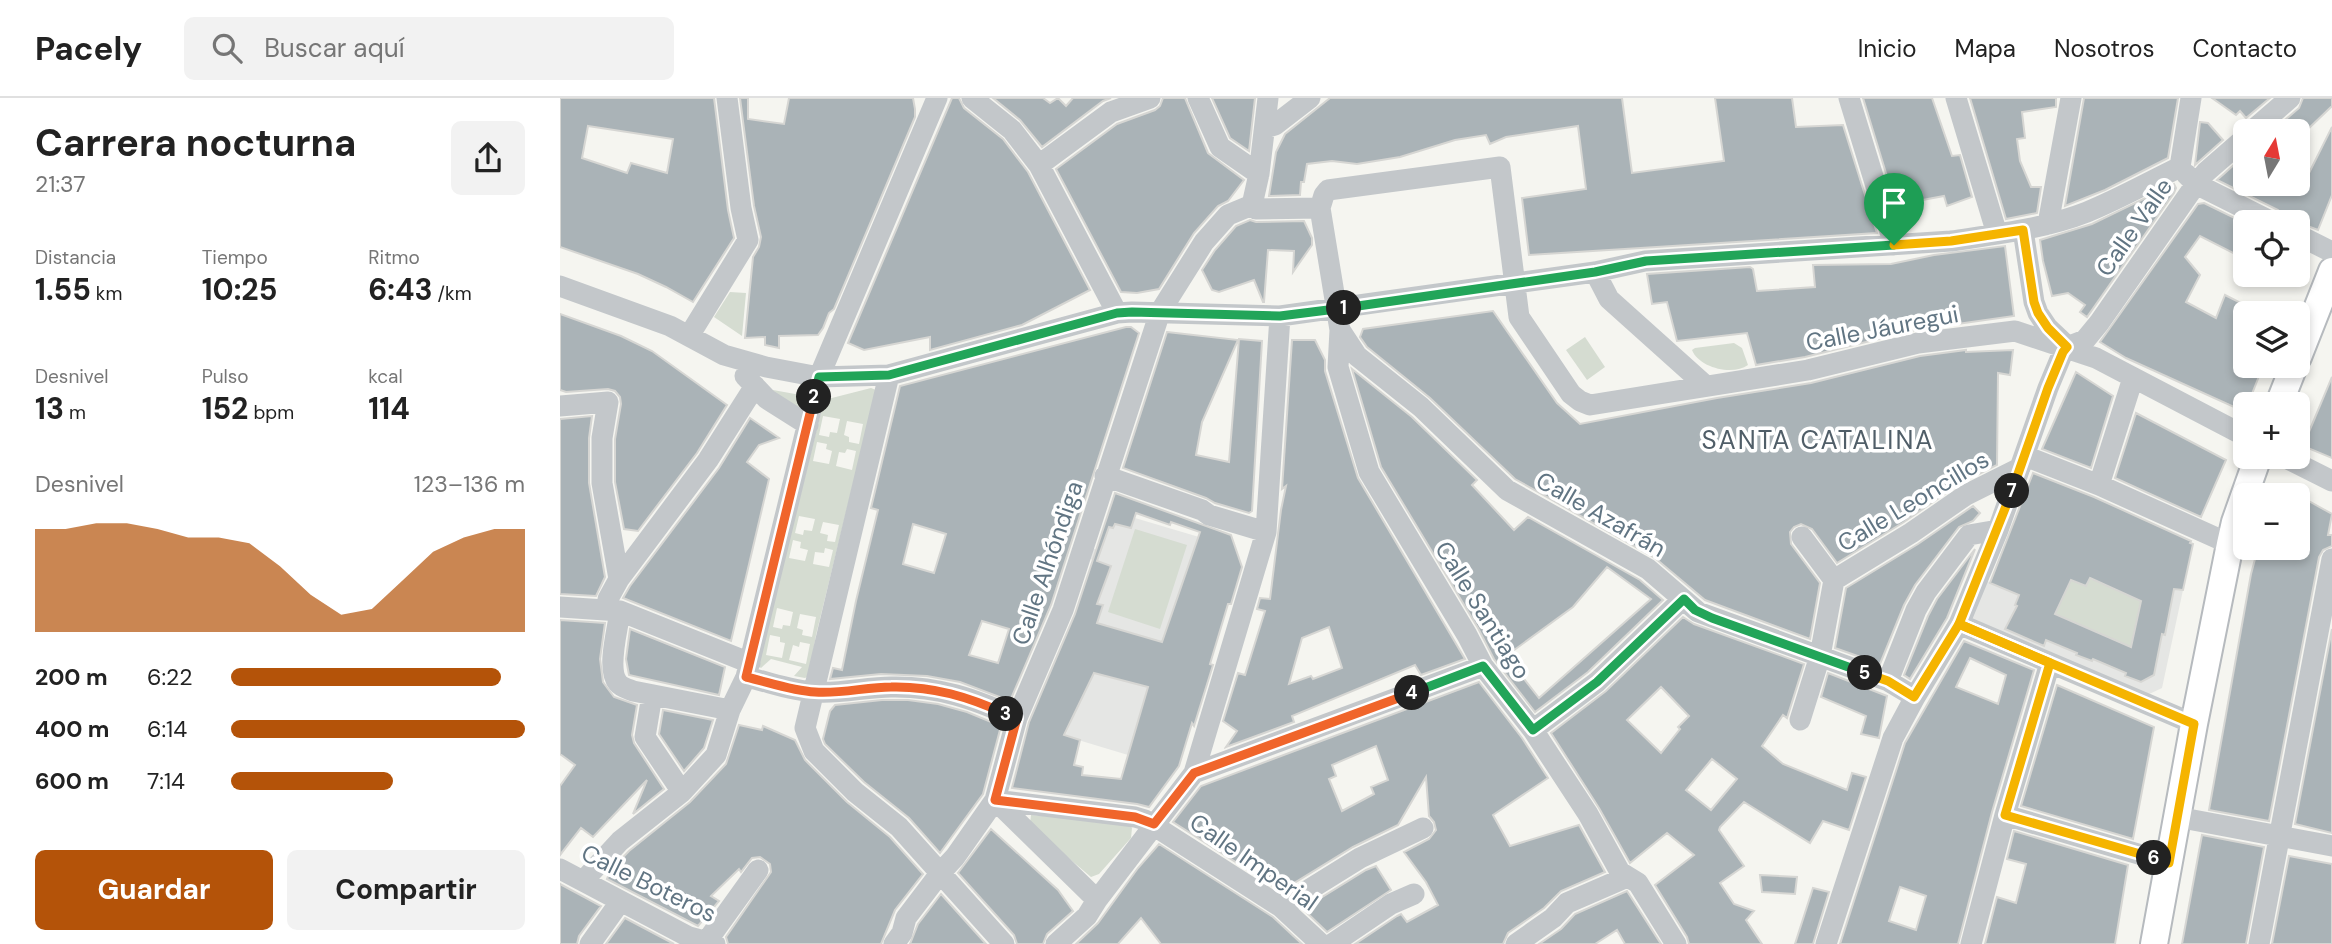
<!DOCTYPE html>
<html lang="es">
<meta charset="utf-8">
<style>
body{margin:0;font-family:"DM Sans",sans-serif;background:#f2f2f2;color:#222;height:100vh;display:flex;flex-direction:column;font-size:26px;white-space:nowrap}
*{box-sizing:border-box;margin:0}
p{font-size:23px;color:#767676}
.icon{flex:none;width:38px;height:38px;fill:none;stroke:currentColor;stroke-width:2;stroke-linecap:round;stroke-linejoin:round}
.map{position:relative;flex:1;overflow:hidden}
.sheet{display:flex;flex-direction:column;background:#fff;width:560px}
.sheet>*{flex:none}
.needle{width:46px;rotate:10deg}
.buttons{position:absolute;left:1673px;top:21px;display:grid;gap:14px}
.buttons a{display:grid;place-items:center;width:77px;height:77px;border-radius:10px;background:#fff;box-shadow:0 4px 10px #0003;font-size:35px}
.pin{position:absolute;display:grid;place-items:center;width:60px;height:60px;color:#fff;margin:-72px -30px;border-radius:50% 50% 50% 0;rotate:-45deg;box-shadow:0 0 7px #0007}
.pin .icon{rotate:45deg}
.km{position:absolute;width:35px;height:35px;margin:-18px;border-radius:50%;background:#222;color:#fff;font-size:19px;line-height:35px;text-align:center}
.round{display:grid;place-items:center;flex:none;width:74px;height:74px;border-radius:10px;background:#f2f2f2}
.summary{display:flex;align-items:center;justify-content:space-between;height:119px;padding:0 35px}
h1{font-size:38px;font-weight:700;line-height:52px}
.stats{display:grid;grid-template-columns:repeat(3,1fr);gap:10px;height:119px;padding:7px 35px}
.stats div{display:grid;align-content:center}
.stats b{font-size:30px;font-weight:700}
.stats small{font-size:19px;font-weight:400}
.stats p{font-size:19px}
.chart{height:196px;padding:14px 35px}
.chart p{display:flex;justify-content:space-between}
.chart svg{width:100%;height:126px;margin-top:7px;fill:#b45309;opacity:.7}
.action{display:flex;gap:14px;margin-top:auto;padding:14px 35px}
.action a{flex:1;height:80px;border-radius:10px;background:#b45309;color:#fff;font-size:28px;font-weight:700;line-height:80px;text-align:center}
.action a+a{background:#f2f2f2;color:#222}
ul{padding:0 35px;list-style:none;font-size:23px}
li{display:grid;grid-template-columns:112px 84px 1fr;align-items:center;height:52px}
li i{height:18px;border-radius:9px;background:#b45309}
header{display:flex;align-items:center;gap:42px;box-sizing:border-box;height:98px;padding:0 35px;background:#fff;border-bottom:2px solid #e0e0e0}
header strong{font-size:33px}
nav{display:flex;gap:38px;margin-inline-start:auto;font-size:24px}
.search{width:490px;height:63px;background:#f2f2f2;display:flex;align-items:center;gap:18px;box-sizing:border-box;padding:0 24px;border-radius:10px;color:#767676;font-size:26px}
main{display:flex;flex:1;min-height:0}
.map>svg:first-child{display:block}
</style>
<header>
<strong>Pacely</strong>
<div class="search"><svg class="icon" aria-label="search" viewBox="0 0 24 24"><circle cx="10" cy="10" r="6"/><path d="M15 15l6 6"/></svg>Buscar aquí</div>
<nav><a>Inicio</a><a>Mapa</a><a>Nosotros</a><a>Contacto</a></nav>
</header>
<main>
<section class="sheet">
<div class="summary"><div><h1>Carrera nocturna</h1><p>21:37</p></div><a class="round"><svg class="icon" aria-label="share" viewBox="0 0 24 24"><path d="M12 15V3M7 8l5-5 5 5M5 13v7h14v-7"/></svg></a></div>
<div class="stats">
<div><p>Distancia</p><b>1.55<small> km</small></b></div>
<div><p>Tiempo</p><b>10:25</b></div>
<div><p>Ritmo</p><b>6:43<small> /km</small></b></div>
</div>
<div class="stats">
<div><p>Desnivel</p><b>13<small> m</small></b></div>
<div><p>Pulso</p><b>152<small> bpm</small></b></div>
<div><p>kcal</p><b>114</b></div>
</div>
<div class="chart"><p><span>Desnivel</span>123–136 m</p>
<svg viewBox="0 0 160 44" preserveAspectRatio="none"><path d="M0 44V8L10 8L20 6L30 6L40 8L50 11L60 11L70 13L80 21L90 31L100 38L110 36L120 26L130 16L140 11L150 8L160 8V44z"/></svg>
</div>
<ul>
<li><b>200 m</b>6:22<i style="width:92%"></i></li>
<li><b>400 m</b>6:14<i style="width:100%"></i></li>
<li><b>600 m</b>7:14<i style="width:55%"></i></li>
</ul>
<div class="action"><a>Guardar</a><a>Compartir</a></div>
</section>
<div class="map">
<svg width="1772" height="846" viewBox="0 0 1772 846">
<rect width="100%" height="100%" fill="#f5f5f0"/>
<!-- built -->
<path fill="#e5e6e4" d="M575,420L639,439L665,515L619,668L589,660L568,657L505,638L533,574L530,546L542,507L537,506L551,468L527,460L530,450L540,452L549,429L553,430L555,426L570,430Z
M1488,442L1623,492L1602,590L1585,598L1410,522L1427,483L1462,498Z"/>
<!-- green -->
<path fill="#d5dcd1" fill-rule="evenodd" d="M170,194L186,195L182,238L154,219Z
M1025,239L1045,269L1027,282L1006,252Z
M1174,245L1182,250L1188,267C1173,278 1139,270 1132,252L1135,250Z
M311,290L316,292L256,537L249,578L245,580L234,578L242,569L211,561L201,570L198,568L264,302ZM263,318L280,321L277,335L270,334L269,339L259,337ZM287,323L303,326L299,346L289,344V339L284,337ZM257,344L267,346L266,351L272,353L269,366L253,363ZM287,351L296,353L292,372L276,368L279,354L285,355ZM239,418L255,421L252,433L244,432L243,437L235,435ZM263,424L279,427L275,444L267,443L268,437L260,435ZM233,442L241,444L240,450L248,452L245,463L229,460ZM265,450L273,452L269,469L253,466L255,454L264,455ZM217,510L233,514L230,528L223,527L222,531L213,529ZM240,516L256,519L252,539L242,537L243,532L237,530ZM210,537L220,539V544L225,545L222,560L206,557ZM240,544L250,546L246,566L229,562L233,547L239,549Z
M213,292L246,298V316L210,293Z
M575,431L627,447L600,531L548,514Z
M1530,480L1581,503L1571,549L1495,516L1511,482L1526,488Z
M471,717L568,725L572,730L571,740L539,776L531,779L472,729L470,726Z"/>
<!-- building -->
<path fill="#aab3b7" stroke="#d6d6d3" stroke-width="2" fill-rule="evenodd" d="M0,0H154L168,112L174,140L133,204L106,189L78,176L0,149ZM28,28L113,41L107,75L71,65L67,75L22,60Z
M180,0H188V21L224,26L229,0H353L355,11V19L274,211L269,215L263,230L258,237L219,238V250L205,247V239L185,240L193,159L199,149L201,139L194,108Z
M392,0H399L404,10L443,41L468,74L530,192L462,227L370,252V239L304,252L288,245Z
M433,0H483L490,5L498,0L506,8L513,0H551L543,3L482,49L460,22Z
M603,0H625L648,55L684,82L668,103L658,108L634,135L599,191L577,195L561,194L496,71L557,26L595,12L600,8Z
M652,0H695L689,53L670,40Z
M770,0H1062L1072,75L1164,63L1155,0H1232L1236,29L1283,27L1317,135L969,157L962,100L1026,91L1018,28L946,39L930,46L926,37L895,42L840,59L797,66L772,63L747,66L744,84H741L740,97L709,98L716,54L725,36Z
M1303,0H1372L1392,58L1400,57L1412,99L1387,108L1384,98L1352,104L1355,118L1340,121Z
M1410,0H1496V9L1462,14L1465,40L1457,41L1460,63L1471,89H1481L1477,115L1446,121Z
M1524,0H1618L1608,60L1545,92L1505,108Z
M1652,0H1710L1686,20L1680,13L1676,17Z
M1743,0H1772V8L1746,33H1712L1739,10Z
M1640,24L1648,25L1663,42L1635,67Z
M1772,29V97L1758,132L1724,119L1718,112L1657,82L1685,57V86H1738V70L1749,75Z
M1614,86L1616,90L1614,95L1527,219L1520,214L1525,207L1508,195L1492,198L1483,163L1480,142L1532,126Z
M1644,105L1685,125V161L1640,138L1625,159L1640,177L1626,204L1656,220L1665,197L1685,207V268H1703L1688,306H1685V314L1566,260L1540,244L1638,106Z
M690,122L696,124L744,123L752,140V147L733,174L734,153L708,152L704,204H703L694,182L659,194L652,192L642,172L655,152L676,128Z
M1445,148L1454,218L1355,232L1245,259L1196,267L1187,235L1117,243L1107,204L1092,206L1087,176L1190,169L1193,171L1197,193L1255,189L1253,167L1331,166L1374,157Z
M933,213L997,305L1020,326L1157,300L1251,285L1360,258L1406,252V254L1453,252L1450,277L1438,275L1437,367L1399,386L1344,424L1277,465L1252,431L1241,426L1234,429L1230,434L1231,446L1260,485L1250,541L1145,502L1095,460L955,381L870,300L807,249L800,239L803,231Z
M0,216L61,238L92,253L167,307L137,355L78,433L64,431L55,384V341L61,306L60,299L55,293L48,291L6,294L0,292Z
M566,229H571L579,235L491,507L450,603L400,584L367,578L321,576L270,581L273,570L282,572L296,503L318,412L311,410L340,288ZM353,426L386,436L374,475L343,466ZM422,523L449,531L438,565L409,557Z
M607,234L678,242L642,324L636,357L669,364L679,241L702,243L692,413L689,415L655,405L646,400L563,370Z
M732,242H755L765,262V273L798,380L905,561L861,577L855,567L732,618L734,624L666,649L677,633L663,623L678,575L685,577L705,513L697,511L700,500L710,501L721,412L726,388L722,391ZM769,529L782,570L753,581L751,578L729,586L742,540Z
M792,271L852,319L917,382L912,387L954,432L968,419L1080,482L1103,502L1028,574L975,614L934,561L918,530L821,369ZM1047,469L1091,501L979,600L946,558L1013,509Z
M1516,274L1553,298L1531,370L1482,351Z
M1772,279V360L1743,348Z
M1576,315L1666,362L1641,419L1555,380Z
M32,318L29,340V385L45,479L36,498L0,496V321Z
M190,320L219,340L199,347L187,364L209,381L171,543L63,500L70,488L159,370Z
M1473,375L1534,399L1631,443L1630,445L1633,446L1623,492L1614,491L1605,537L1602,536L1594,577L1581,584L1565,578L1566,575L1533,561L1532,563L1516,557L1517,555L1486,542L1484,548L1445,531L1457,508L1455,507L1459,497L1430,485ZM1530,480L1581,503L1571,549L1495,516L1511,482L1526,488Z
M555,395L671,437L682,469L671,506H668L650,566L653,567L634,628L632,625L619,668L589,709L577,706L452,690L469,624L515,516ZM576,415L610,427L611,424L640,434L602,544L537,525L543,507L537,506L551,468L537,463L549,429L553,430L555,426L571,430ZM534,575L588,589L561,681L522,677L523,669L514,667L520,642L504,637Z
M1738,397L1772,416L1768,437H1772V448L1763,452L1759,459L1709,723L1649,712L1691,476L1698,450H1738Z
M1413,408L1420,415L1413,423L1399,429L1355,487L1344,507L1320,566L1275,550L1286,490L1358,446Z
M1415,451L1387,520L1350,581L1344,577L1368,518L1377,501Z
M1123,519L1134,526L1244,566L1227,620L1223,617L1202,648L1223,666L1287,692L1292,675L1306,679L1289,732L1263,723L1250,745L1184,704L1160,729L1159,732L1184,768L1160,785L1174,806L1194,813L1186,822L1202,846H1129L1127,839L1095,787L1134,757L1107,735L1070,765L1039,710L991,635L1046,593ZM1101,589L1129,618L1118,629L1120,631L1101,655L1067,622ZM1152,661L1177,681L1151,712L1126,692Z
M0,522L45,525L40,561L43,584L54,599L77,607L72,637L74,645L104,691L73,716L87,682L33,739L21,730L0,757V688L15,667L0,656Z
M70,531L165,569L159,597L69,577L66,561Z
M1772,531V735L1735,726Z
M1404,543L1474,572L1432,714L1398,846H1280L1345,645ZM1410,560L1446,577L1438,606L1396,589ZM1340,789L1366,798L1356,832L1329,823Z
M1268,575L1327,598L1319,640L1301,636L1306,618L1261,599Z
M919,584L962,640L988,680L933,717L950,748L1019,727L1045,774L1001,793L984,810L948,835L943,846H795L837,818L841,816L847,824L878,807L866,784L844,754L869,741L876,732L874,724L869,718L866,679L838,727L793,749L721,793L613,724L641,688ZM816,648L828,682L811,689L814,696L782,713L769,681L776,678L772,667Z
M1497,587L1594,629L1573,741L1461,708Z
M322,602H348L378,606L407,614L441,628L423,696L380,755L349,720L304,684L265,646L263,641L270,613L275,607Z
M103,612L153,622L144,650L124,673L99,636Z
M179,627L202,632L203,628L235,642L245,662L287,704L330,739L363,776L335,812L321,846H168L166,839L211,774L210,766L200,759L192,760L181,774L179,771L151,798L159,803L138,828L47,781L50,773L69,753L130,704L166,666Z
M431,731L498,792L513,813L487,836L483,846H457L454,837L398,775Z
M1454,733L1568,767L1555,846H1425L1437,799L1456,805L1466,766L1447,761Z
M1642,737L1704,749L1686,846H1622Z
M599,746L713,819L742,846H601L581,820L558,846H516L538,825L578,770Z
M1729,758L1772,766V846H1712Z
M816,768L831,792L767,834L743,811L806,772Z
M1200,777L1237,779L1235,796L1202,794Z
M0,786L41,808L19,838L17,846H0Z
M1253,790L1269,794L1253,846H1235Z
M1067,793L1101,846H1065L1057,832L1035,846H979L1001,831L1015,816Z
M381,796L426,846H350L358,826Z
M65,820L114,846H46Z"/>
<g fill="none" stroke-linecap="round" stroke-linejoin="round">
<!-- major casing -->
<g stroke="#b6babe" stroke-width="30">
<path id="major" d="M1738,259L1772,173
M1719,306L1734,268
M1594,846L1634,626L1670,446L1675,424L1698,359"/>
</g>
<!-- minor -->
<path stroke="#c3c7ca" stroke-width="21" d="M377,0L259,279L186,579C209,584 232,593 255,594C281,596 306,589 331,589C379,588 414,601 457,620
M412,0L452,32L479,67L557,215
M638,0L660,49L699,76
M1289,0L1334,147
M1396,0L1437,136
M705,30L715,27L750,0
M1692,33L1730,0
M479,67L551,14L590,0
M1620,69L1631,0
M1626,76L1636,86L1712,124
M692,107L699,76L708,0
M692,107L696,111L760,110
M1488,126L1511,0
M1463,132L1474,204L1478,215L1488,230L1506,247
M1738,137L1772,154
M1035,174L1049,201L1146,288
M0,188L110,228L164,257L206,269L259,279L329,277L557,215L572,214L720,218L1035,174L1085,163L1391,143C1437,136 1484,131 1527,114C1559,101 1589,84 1620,69
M780,232L797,258L861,309L947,392L1088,471L1138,514L1328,583L1355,599
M129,238L188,142L181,110L167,0
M1507,249L1525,242L1539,225L1636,86L1646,74L1685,40
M329,277L245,630L254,653L295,694L339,729L444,846
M185,278L207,301L248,327
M0,308L48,304L42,340V385L59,481
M1465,358L1539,387L1670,446
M1724,359L1772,383
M545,378L642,412L649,417L706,434
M1539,387L1573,280
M1274,482L1351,435L1406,397L1460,370
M0,509L60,513L190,565
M48,512V501L59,481L148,362L195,288
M60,513C58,531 46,571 58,585C61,589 68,591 73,593L170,612
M1399,526L1634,626
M1328,583L1356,512L1366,494L1409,437L1438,432
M92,597L85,639L122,694
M1240,622L1260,558L1274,482L1242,439
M973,632L1037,584L1123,501
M634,675L923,568
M435,702L537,802L634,675L706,434L720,218
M435,702L575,719L585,722L721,809L761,846
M1445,717L1609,765
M1617,719L1772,748
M0,771L129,839L155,846
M24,782L60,743L122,694L156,657L170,612L186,579
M721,809L800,760L863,730
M147,843L198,772
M30,846L60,804
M334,846L342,835L346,820L381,774L395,759L435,702L457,620L503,512L600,214L644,144L668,117L692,107
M496,846L527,818L537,802
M772,846L831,806L854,796
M956,846L993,820L1007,805L1067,779
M1116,846L1078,785L1060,774L1028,716L973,632L923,568L907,537L809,374L778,269L780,232L760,110L764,97L768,92L940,69L959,219L1011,296L1020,303L1030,307L1248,272L1358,245L1455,233L1536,260L1685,338
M1266,846L1333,640L1355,599L1399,526L1438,432L1488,290L1503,254L1507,249
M1411,846L1445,717L1490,565
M1699,846L1772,461"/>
<!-- major -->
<use href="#major" stroke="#fff" stroke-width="26"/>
</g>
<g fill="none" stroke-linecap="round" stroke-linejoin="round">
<!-- split-1 casing -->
<g stroke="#fff" stroke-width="14">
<path id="split-1" d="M784,210L1035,174L1086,163L1334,147"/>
</g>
<!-- split-2 casing -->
<g stroke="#fff" stroke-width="14">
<path id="split-2" d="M254,299L259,279L329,277L557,215L572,214L720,218L784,210"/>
</g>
<!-- split-3 casing -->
<g stroke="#fff" stroke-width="14">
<path id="split-3" d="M254,299L186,579C208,584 232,593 255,594C281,596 306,589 331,589C373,588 409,599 446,616"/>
</g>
<!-- split-4 casing -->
<g stroke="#fff" stroke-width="14">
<path id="split-4" d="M446,616L457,620L435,702L575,719L594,726L634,675L852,595"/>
</g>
<!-- split-5 casing -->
<g stroke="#fff" stroke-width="14">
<path id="split-5" d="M852,595L923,568L973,632L1037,584L1124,501L1135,512L1152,520L1305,575"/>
</g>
<!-- split-6 casing -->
<g stroke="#fff" stroke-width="14">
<path id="split-6" d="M1305,575L1328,583L1354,599L1399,526L1490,565L1445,717L1594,760"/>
</g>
<!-- split-7 casing -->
<g stroke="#fff" stroke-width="14">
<path id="split-7" d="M1452,393L1399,526L1634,626L1609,765L1594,760"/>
</g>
<!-- split-8 casing -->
<g stroke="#fff" stroke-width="14">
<path id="split-8" d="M1334,147L1391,143L1463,132L1474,204L1478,215L1488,230L1507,249L1503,254L1488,290L1452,393"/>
</g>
<!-- split-1 -->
<use href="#split-1" stroke="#22a559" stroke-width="9"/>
<!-- split-2 -->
<use href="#split-2" stroke="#22a559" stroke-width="9"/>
<!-- split-3 -->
<use href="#split-3" stroke="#f0652b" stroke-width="9"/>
<!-- split-4 -->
<use href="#split-4" stroke="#f0652b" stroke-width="9"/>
<!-- split-5 -->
<use href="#split-5" stroke="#22a559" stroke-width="9"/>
<!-- split-6 -->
<use href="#split-6" stroke="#f5b400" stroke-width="9"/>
<!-- split-7 -->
<use href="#split-7" stroke="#f5b400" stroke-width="9"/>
<!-- split-8 -->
<use href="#split-8" stroke="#f5b400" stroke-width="9"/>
</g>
<g text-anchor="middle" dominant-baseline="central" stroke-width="7" stroke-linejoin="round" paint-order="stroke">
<!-- street labels -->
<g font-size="24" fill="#617583" stroke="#fff">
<text transform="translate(1574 129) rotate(-55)">Calle Valle</text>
<text transform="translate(1322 230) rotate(-11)">Calle Jáuregui</text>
<text transform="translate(1353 403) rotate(-31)">Calle Leoncillos</text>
<text transform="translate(1041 416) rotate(30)">Calle Azafrán</text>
<text transform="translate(487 465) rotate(-71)">Calle Alhóndiga</text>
<text transform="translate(923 512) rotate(58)">Calle Santiago</text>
<text transform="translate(694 764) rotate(35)">Calle Imperial</text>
<text transform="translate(89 785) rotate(26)">Calle Boteros</text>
</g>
<!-- neighbourhood labels -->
<g font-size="26" letter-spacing="2" fill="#505e68" stroke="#fff">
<text x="1258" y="342">SANTA CATALINA</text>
</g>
</g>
</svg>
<div class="buttons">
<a><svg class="needle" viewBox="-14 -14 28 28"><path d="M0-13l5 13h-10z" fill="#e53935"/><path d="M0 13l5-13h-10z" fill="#767676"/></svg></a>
<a><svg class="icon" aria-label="locate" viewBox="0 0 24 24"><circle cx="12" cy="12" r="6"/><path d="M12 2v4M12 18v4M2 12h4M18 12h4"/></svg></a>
<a><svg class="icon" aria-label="layers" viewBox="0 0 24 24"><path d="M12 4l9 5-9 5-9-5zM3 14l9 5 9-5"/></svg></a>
<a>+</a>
<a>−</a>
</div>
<div class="pin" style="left:1334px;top:147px;background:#1e9e55"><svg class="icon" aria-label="arrive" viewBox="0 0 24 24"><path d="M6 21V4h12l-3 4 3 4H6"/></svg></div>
<b class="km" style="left:784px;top:210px">1</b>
<b class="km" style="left:254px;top:299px">2</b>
<b class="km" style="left:446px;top:616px">3</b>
<b class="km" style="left:852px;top:595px">4</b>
<b class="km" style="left:1305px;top:575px">5</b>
<b class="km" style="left:1594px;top:760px">6</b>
<b class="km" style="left:1452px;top:393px">7</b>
</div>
</main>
